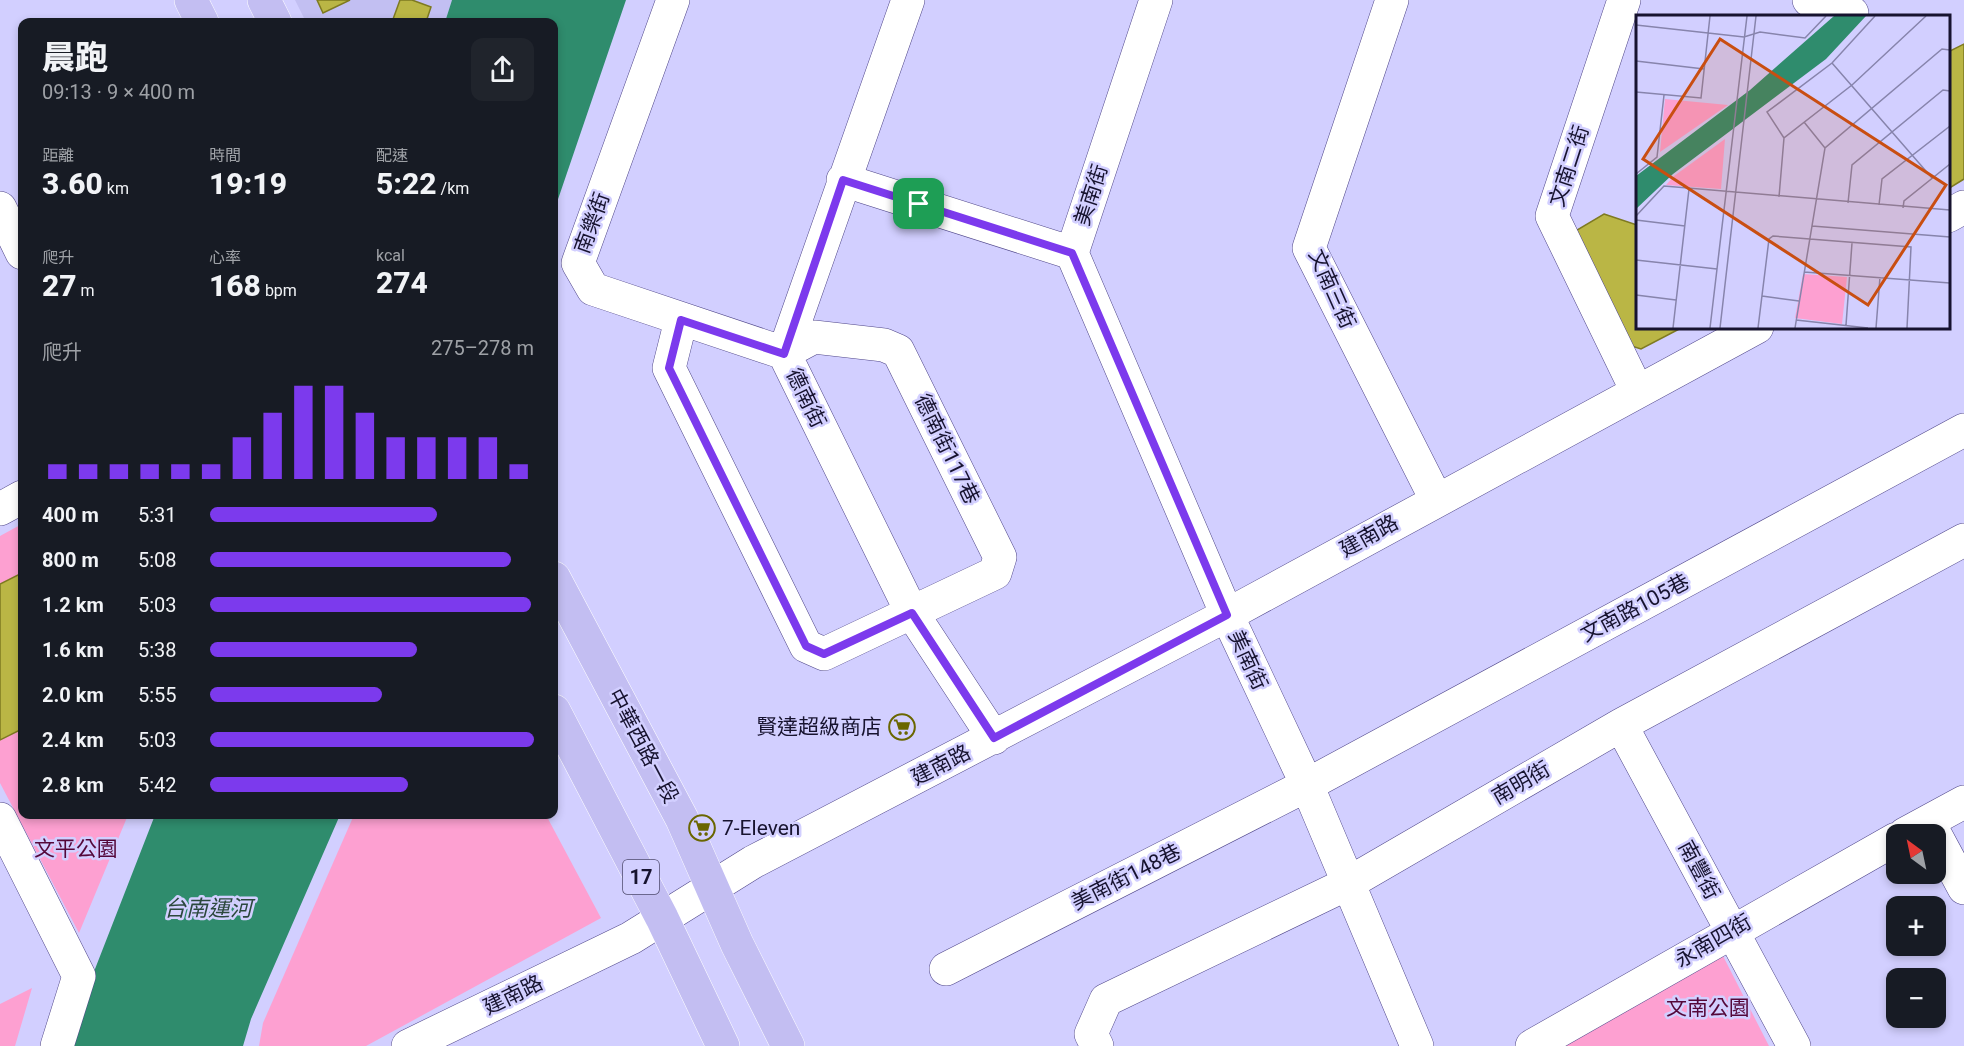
<!DOCTYPE html>
<html lang="zh-TW">
<meta charset="utf-8">
<style>
body{margin:0;font-family:Roboto,"Noto Sans TC",sans-serif;background:#20242c;color:#f1f3f6;height:100vh;display:flex;flex-direction:column;font-size:22px;white-space:nowrap}
*{box-sizing:border-box;margin:0}
p{font-size:20px;color:#9ea1a6}
.icon{flex:none;width:33px;height:33px;fill:none;stroke:currentColor;stroke-width:2;stroke-linecap:round;stroke-linejoin:round}
.map{position:relative;flex:1;overflow:hidden}
.sheet{position:absolute;left:18px;top:18px;width:540px;height:801px;display:flex;flex-direction:column;background:#171b24;border-radius:12px;box-shadow:0 3px 9px #0003}
.sheet>*{flex:none}
.needle{width:39px;rotate:327deg}
.fabs{position:absolute;left:1886px;top:824px;display:grid;gap:12px}
.fabs a{display:grid;place-items:center;width:60px;height:60px;border-radius:12px;background:#171b24;box-shadow:0 3px 9px #0003;font-size:30px}
.pin{position:absolute;display:grid;place-items:center;width:51px;height:51px;color:#fff;margin:-26px;border-radius:12px;box-shadow:0 3px 9px #0006}
.round{display:grid;place-items:center;flex:none;width:63px;height:63px;border-radius:12px;background:#20242c}
.summary{display:flex;align-items:center;justify-content:space-between;height:102px;padding:0 24px}
h1{font-size:33px;font-weight:800;line-height:45px}
.metrics{display:grid;grid-template-columns:repeat(3,1fr);gap:9px;height:102px;padding:6px 24px}
.metrics div{display:grid;align-content:center}
.metrics b{font-size:30px;font-weight:800}
.metrics small{font-size:16px;font-weight:400}
.metrics p{font-size:16px}
.chart{height:168px;padding:12px 24px}
.chart p{display:flex;justify-content:space-between}
.chart svg{width:100%;height:108px;margin-top:6px;stroke:#7c3aed;stroke-width:6}
ul{padding:0 24px;list-style:none;font-size:20px}
li{display:grid;grid-template-columns:96px 72px 1fr;align-items:center;height:45px}
li i{height:15px;border-radius:8px;background:#7c3aed}
.map>svg:first-child{display:block}
</style>
<div class="map">
<svg width="1964" height="1046" viewBox="0 0 1964 1046">
<rect width="100%" height="100%" fill="#d2cfff"/>
<!-- built -->
<path fill="#c2bff2" d="M295,0H452L445,22H306Z"/>
<!-- green -->
<path fill="#fda0d1" d="M22,524V814L128,815L79,933L0,783V536Z
M354,815H546L601,918L366,1046H259L263,1023Z
M1723,956L1769,1046H1565Z
M32,988L15,1046H0V1004Z"/>
<!-- water -->
<path fill="#2f8c6d" d="M452,0H626L554,211V22H445Z
M155,815H340L251,1019L243,1046H65Z"/>
<!-- building -->
<path fill="#bab645" stroke="#7e7a21" stroke-width="1.5" d="M317,0H350L323,13Z
M400,0H412L431,7L426,22H392Z
M1964,44V179L1948,189V52Z
M1604,214L1637,225V327H1683L1641,349L1625,344L1572,233Z
M22,573V729L0,740V584Z"/>
<g fill="none" stroke-linecap="round" stroke-linejoin="round">
<!-- minor casing -->
<g stroke="#50478a" stroke-width="34">
<path id="minor" d="M673,0L578,263L593,289L784,353L814,337L884,345L898,351L1000,557L995,573L824,654L806,646L669,368L681,320
M908,0L784,353L912,613L994,738
M1156,0L1072,253L1227,615L1307,785L1417,1046
M1392,0L1309,248L1436,499
M1624,0L1552,216L1637,391
M1809,0L1852,13
M843,180L1072,253
M0,208L22,253
M1948,216L1964,207
M0,509L22,497
M1621,725L1794,1046
M0,819L79,976L57,1046
M1905,834L1964,802
M1935,834L1964,888
M946,969L1307,785L1964,430
M408,1046L631,938L753,862L1227,615L1757,327
M1097,1046L1091,1034L1106,1000L1347,884L1621,725L1964,540
M1532,1046L1896,839"/>
</g>
<!-- major casing -->
<g stroke="#fff" stroke-width="34">
<path id="major" d="M191,0L202,22
M264,0L275,22
M554,578L682,819L737,944L788,1046
M554,711L662,918L723,1046"/>
</g>
<!-- minor -->
<use href="#minor" stroke="#fff" stroke-width="33"/>
<!-- major -->
<use href="#major" stroke="#c3bef2" stroke-width="33"/>
</g>
<g fill="none" stroke-linecap="round" stroke-linejoin="round">
<!-- route casing -->
<g stroke="#fff" stroke-width="12">
<path id="route" d="M843,180L1072,253L1227,615L994,738L912,613L824,654L806,646L669,368L681,320L784,354Z"/>
</g>
<!-- route -->
<use href="#route" stroke="#7c3aed" stroke-width="8"/>
</g>
<!-- icons -->
<defs>
<g id="supermarket-ring" transform="scale(1.35)"><circle r="9.5" fill="#d2cfff" stroke="#6a6600" stroke-width="1.5"/><path d="M-6-5.5h2.5l.6 2H6L4.5 2H-2.5L-4.4-4H-6ZM-1.5 3.2a1.3 1.3 0 1 0 .1 0ZM3 3.2a1.3 1.3 0 1 0 .1 0Z" fill="#6a6600"/></g>
</defs>
<g fill-rule="evenodd">
<use href="#supermarket-ring" x="902" y="727"/>
<use href="#supermarket-ring" x="702" y="828"/>
</g>
<g text-anchor="middle" dominant-baseline="central" stroke-width="5" stroke-linejoin="round" paint-order="stroke">
<!-- shield labels -->
<rect fill="#d2cfff" stroke="#4f4b6d" stroke-width="1.5" x="623" y="860" width="36" height="34" rx="4.5"/>
<g font-size="20" font-weight="bold" fill="#17132f">
<text x="641" y="877">17</text>
</g>
<!-- street labels -->
<g font-size="21" fill="#17132f" stroke="#d2cfff">
<text transform="translate(1569 166) rotate(-72)">文南二街</text>
<text transform="translate(1091 195) rotate(-72)">美南街</text>
<text transform="translate(592 223) rotate(-70)">南樂街</text>
<text transform="translate(1332 289) rotate(66)">文南三街</text>
<text transform="translate(806 398) rotate(64)">德南街</text>
<text transform="translate(947 449) rotate(64)">德南街117巷</text>
<text transform="translate(1369 536) rotate(-29)">建南路</text>
<text transform="translate(1635 608) rotate(-28)">文南路105巷</text>
<text transform="translate(1248 660) rotate(65)">美南街</text>
<text transform="translate(643 746) rotate(62)">中華西路一段</text>
<text transform="translate(941 765) rotate(-27)">建南路</text>
<text transform="translate(1521 783) rotate(-30)">南明街</text>
<text transform="translate(1699 870) rotate(62)">南豐街</text>
<text transform="translate(1126 877) rotate(-27)">美南街148巷</text>
<text transform="translate(1713 941) rotate(-30)">永南四街</text>
<text transform="translate(513 995) rotate(-26)">建南路</text>
</g>
<!-- poi labels -->
<g font-size="21" fill="#17132f" stroke="#d2cfff" text-anchor="end">
<text x="882" y="727">賢達超級商店</text>
<text x="722" y="828" text-anchor="start">7-Eleven</text>
</g>
<!-- park labels -->
<g font-size="21" fill="#540739" stroke="#d2cfff">
<text x="76" y="849">文平公園</text>
<text x="1708" y="1008">文南公園</text>
</g>
<!-- water labels -->
<g font-size="22" font-style="italic" fill="#2c483d" stroke="#d2cfff">
<text x="208" y="908">台南運河</text>
</g>
</g>
<!-- overview -->
<g transform="translate(1636 15)">
<rect width="314" height="314" fill="#d2cfff"/>
<path d="M29,84L92,90L24,137ZM89,124L85,174L30,170L38,161ZM167,259L211,262L206,309L159,303Z" fill="#fda0d1"/>
<path d="M198,1H230L190,44L37,159L0,194V161L114,75Z" fill="#2f8c6d"/>
<path fill="none" stroke="#8784ac" stroke-width="1.5" d="M0,10L108,22L124,17L169,23L190,1M0,46L68,54M196,48L296,163M0,77L65,83L74,1M168,107L189,133M148,123L131,97L196,48L239,1M0,159L21,142L28,80M143,182L148,123L216,70L290,1M212,188L216,150L307,75L314,76M243,190L246,164L314,111M267,193L268,186L314,149M0,201L28,171L314,195M0,205L49,211M176,211L314,222M0,245L81,254M168,257L314,268M0,280L40,285M126,281L163,286M160,305L232,313M210,310L216,228M37,313L53,174M74,313L111,1M84,313L120,1M122,313L133,224L137,221L275,232L271,313M159,313L189,133L306,34L314,35M240,313L244,262"/>
<path fill="#c94e11" fill-opacity="0.15" stroke="#c94e11" stroke-width="3" d="M84,24L310,170L232,290L7,144Z"/>
<rect width="314" height="314" fill="none" stroke="#17132f" stroke-width="3"/>
</g>
</svg>
<div class="fabs">
<a><svg class="needle" viewBox="-14 -14 28 28"><path d="M0-13l5 13h-10z" fill="#e53935"/><path d="M0 13l5-13h-10z" fill="#9ea1a6"/></svg></a>
<a>+</a>
<a>−</a>
</div>
<div class="pin" style="left:919px;top:204px;background:#1e9e55"><svg class="icon" aria-label="arrive" viewBox="0 0 24 24"><path d="M6 21V4h12l-3 4 3 4H6"/></svg></div>
<section class="sheet">
<div class="summary"><div><h1>晨跑</h1><p>09:13 · 9 × 400 m</p></div><a class="round"><svg class="icon" aria-label="share" viewBox="0 0 24 24"><path d="M12 15V3M7 8l5-5 5 5M5 13v7h14v-7"/></svg></a></div>
<div class="metrics">
<div><p>距離</p><b>3.60<small> km</small></b></div>
<div><p>時間</p><b>19:19</b></div>
<div><p>配速</p><b>5:22<small> /km</small></b></div>
</div>
<div class="metrics">
<div><p>爬升</p><b>27<small> m</small></b></div>
<div><p>心率</p><b>168<small> bpm</small></b></div>
<div><p>kcal</p><b>274</b></div>
</div>
<div class="chart"><p><span>爬升</span>275–278 m</p>
<svg viewBox="0 0 160 44" preserveAspectRatio="none"><path d="M5 44V38M15 44V38M25 44V38M35 44V38M45 44V38M55 44V38M65 44V27M75 44V17M85 44V6M95 44V6M105 44V17M115 44V27M125 44V27M135 44V27M145 44V27M155 44V38"/></svg>
</div>
<ul>
<li><b>400 m</b>5:31<i style="width:70%"></i></li>
<li><b>800 m</b>5:08<i style="width:93%"></i></li>
<li><b>1.2 km</b>5:03<i style="width:99%"></i></li>
<li><b>1.6 km</b>5:38<i style="width:64%"></i></li>
<li><b>2.0 km</b>5:55<i style="width:53%"></i></li>
<li><b>2.4 km</b>5:03<i style="width:100%"></i></li>
<li><b>2.8 km</b>5:42<i style="width:61%"></i></li>
</ul>
</section>
</div>
